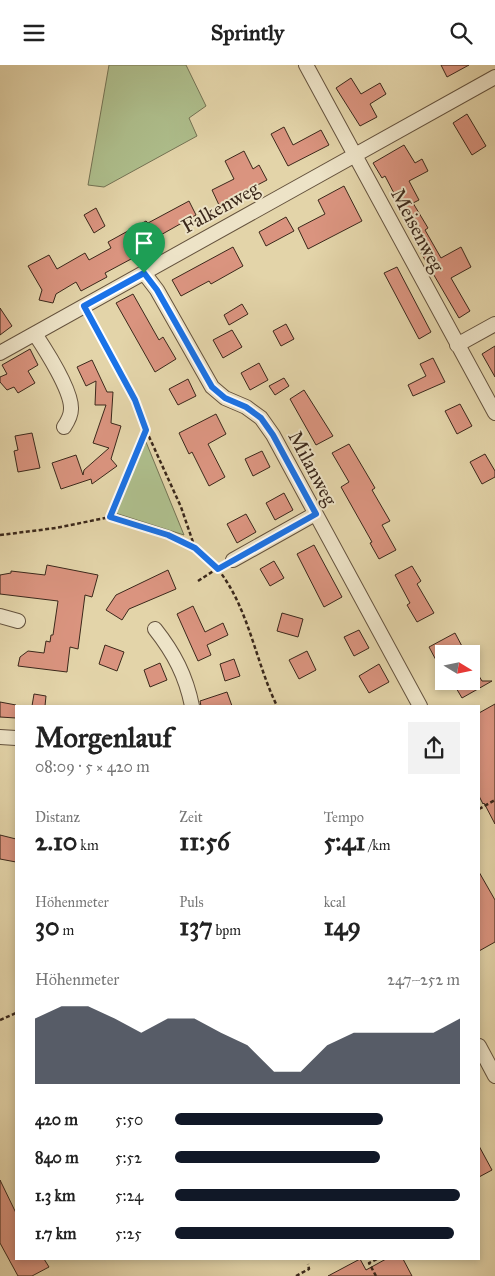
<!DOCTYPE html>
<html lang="de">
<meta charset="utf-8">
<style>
body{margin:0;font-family:"IM FELL Great Primer",serif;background:#f2f2f2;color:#222;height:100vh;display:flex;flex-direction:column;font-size:19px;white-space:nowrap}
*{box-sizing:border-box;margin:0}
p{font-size:16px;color:#767676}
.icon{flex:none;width:28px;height:28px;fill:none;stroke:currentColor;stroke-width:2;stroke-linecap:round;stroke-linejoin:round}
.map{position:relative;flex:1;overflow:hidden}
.drawer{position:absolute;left:15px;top:640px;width:465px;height:555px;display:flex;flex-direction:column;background:#fff;border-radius:0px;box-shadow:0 2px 8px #0003}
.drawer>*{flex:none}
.needle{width:32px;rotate:100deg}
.buttons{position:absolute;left:435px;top:580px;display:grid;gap:10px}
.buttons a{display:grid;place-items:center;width:45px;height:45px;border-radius:0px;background:#fff;box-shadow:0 2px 8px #0003;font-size:25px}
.pin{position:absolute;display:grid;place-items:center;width:42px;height:42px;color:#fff;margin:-51px -21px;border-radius:50% 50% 50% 0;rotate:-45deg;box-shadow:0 0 5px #0007}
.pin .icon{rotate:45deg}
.round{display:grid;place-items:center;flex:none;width:52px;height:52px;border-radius:0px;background:#f2f2f2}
.headline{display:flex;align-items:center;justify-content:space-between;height:85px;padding:0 20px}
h1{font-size:28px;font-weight:800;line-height:38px}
.stats{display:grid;grid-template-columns:repeat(3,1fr);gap:8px;height:85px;padding:5px 20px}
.stats div{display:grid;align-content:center}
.stats b{font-size:25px;font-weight:800}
.stats small{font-size:14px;font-weight:400}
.stats p{font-size:14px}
.chart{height:140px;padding:10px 20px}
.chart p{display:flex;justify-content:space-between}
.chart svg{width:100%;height:90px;margin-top:5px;fill:#111827;opacity:.7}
ul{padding:0 20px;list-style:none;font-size:16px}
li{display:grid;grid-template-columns:80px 60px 1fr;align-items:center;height:38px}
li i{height:12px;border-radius:6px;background:#111827}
header{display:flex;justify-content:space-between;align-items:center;height:65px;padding:0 20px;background:#fff;font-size:22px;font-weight:800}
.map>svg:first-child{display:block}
</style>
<header><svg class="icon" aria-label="menu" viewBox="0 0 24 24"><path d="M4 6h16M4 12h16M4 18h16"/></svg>Sprintly<svg class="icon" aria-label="search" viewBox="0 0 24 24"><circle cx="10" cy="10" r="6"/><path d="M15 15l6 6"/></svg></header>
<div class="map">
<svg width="495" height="1211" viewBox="0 0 495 1211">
<rect width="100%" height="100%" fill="#e3d4a9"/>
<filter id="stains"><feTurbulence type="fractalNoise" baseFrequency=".004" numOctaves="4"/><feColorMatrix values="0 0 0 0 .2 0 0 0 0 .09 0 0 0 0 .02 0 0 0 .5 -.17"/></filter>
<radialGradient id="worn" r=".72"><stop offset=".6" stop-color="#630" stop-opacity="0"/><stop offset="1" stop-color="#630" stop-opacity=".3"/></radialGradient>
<!-- green -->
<path fill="#aebe8c" stroke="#747354" d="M109,0H186L206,41L189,53L197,71L104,122L88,120Z
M146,377L184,470L115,448Z"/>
<!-- building -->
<path fill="#da947f" stroke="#3b281b" d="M441,0H469L447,12Z
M351,13L361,29L380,18L386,29L370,39L377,52L360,61L336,23Z
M467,49L486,81L472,90L453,58Z
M284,62L293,80L321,65L329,80L288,101L271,69Z
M404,80L415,98L422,94L428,106L409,116L419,135L413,138L428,163L425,165L441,193L461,182L471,202L451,213L470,246L459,253L421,188L424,186L407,158L409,157L385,111L382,113L373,98Z
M244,86L253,104L259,100L267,115L219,140L212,125L234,114L225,96Z
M344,121L362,156L308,184L298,163L325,149L318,135Z
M189,136L196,150L143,180L146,186L105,208L107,212L81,226L76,217L56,229L53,238L39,235L42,225L28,201L49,190L57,204L85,188L89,195L111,183L108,177L146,156L148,158Z
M96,143L105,161L94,168L84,150Z
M286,152L294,166L266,181L259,167Z
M233,182L243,201L211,219L209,216L181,231L172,215Z
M397,202L431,267L419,274L384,208Z
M133,229L159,275L163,272L176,294L155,307L116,238Z
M242,239L248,249L229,260L224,250Z
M0,243L12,261L0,270Z
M286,259L294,274L281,281L273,266Z
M232,265L242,282L223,293L213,275Z
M495,281V312L482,289Z
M30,284L38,300L28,306L35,318L18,328L14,322L7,325L0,317V312L7,309L2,300Z
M433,293L445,317L413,331L408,320L426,311L420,299Z
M92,295L107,327H113L111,358L121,361L111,394L117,401L92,419L91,414L61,424L52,398L76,390L83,410L84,405L109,383L93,378L106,340H95L96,316L86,321L77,302Z
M259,298L268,315L250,325L241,308Z
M284,313L289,321L275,330L269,321Z
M188,314L196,331L178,340L169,324Z
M304,325L333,371L316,380L290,334Z
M460,339L472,361L457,369L445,346Z
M216,349L226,369L208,379L225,412L209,421L192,387L189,389L179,368Z
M32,368L40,403L18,407L14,386L18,385L15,371Z
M349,379L375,423L372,425L390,456L382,460L396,485L379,494L370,478L372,477L341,422L349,417L332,388Z
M262,386L270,402L253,411L245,394Z
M485,389L495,406V412L482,419L470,397Z
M284,428L293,445L275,455L266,438Z
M246,449L256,467L237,478L227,459Z
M314,480L342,532L324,542L297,489Z
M274,496L284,513L270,521L260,504Z
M47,500L98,510L92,532L85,530L78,584L70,582L67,607L18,601L20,592L28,586L44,588L46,576L50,577L51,570H53L58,536L0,529V510L11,508V506L45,510Z
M412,501L421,516L417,519L434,548L417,557L407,540L410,538L395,510Z
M168,505L176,524L129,544L122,555L106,545L116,530Z
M193,541L205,567L223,558L228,570L207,580L211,590L198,596L177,549Z
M282,548L303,554L298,572L277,566Z
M359,565L369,583L354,591L344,572Z
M455,568L464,585L458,589H444V610L429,582Z
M105,580L124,587L117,606L99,599Z
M307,586L316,605L299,614L289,595Z
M234,594L240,611L225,616L220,599Z
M160,598L167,615L150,622L144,605Z
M471,598L482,616H492L462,633L452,616H471Z
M379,599L389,617L369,628L359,611Z
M227,627L232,641H201L200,636Z
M34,629L46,631L45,641H32Z
M0,637L16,640V653L0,652Z
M495,639V759L484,738L483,739L479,731V648Z
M0,770L16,774V797L0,794Z
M479,807L495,835V877L479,886Z
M479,1081L492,1105L479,1112Z
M0,1115L16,1148V1194H44L49,1202L32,1211H18L0,1178Z
M360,1194L366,1205L386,1194H403L412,1211H328Z"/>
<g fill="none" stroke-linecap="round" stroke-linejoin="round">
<!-- street casing -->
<g stroke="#65533e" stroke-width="16">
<path id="street" d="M306,0L495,348
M144,208L157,225L212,322L225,333L246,342L261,353L273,370L420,641
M35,269C45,284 72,326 71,344C71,351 68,356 64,362
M457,280L495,259
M0,288L495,12
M233,495L315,449
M0,551L18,556
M155,564C174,588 186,611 192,641
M0,672L16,673
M479,981L495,1011"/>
</g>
<!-- path -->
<path stroke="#3b281b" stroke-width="2.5" stroke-dasharray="4 2.5" stroke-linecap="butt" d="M91,253L135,335L146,364
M0,470L56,463L110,452
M195,483L181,442L146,365L110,452C138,460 172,466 196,483C247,521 251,588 277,641
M198,516L218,503
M479,744L495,735
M0,955L16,948
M296,1211L309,1204L308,1199
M376,1211L369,1198L377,1194"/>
<!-- street -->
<use href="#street" stroke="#ede3c7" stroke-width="14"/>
</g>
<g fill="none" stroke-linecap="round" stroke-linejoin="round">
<!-- route casing -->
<g stroke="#fff" stroke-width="10">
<path id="route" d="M144,208L157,225L212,322L225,333L246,342L261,353L273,370L316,449L218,504L195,483L168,470L110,452L146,365L135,335L84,241Z"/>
</g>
<!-- route -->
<use href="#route" stroke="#1a73e8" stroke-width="6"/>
</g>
<g text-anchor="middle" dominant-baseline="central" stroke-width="4" stroke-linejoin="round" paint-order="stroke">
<!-- street labels -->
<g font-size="20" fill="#3b281b" stroke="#ede3c7">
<text transform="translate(220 142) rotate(-29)">Falkenweg</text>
<text transform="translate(418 165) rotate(62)">Meisenweg</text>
<text transform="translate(313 403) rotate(62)">Milanweg</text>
</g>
</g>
<rect width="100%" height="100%" filter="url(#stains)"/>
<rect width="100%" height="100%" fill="url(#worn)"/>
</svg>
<div class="buttons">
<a><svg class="needle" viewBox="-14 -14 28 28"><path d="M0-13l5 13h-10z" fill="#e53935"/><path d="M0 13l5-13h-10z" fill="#767676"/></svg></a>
</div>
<div class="pin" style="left:144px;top:208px;background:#1e9e55"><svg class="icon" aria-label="arrive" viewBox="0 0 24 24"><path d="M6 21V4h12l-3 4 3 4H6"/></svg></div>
<section class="drawer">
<div class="headline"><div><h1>Morgenlauf</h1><p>08:09 · 5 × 420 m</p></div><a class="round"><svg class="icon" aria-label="share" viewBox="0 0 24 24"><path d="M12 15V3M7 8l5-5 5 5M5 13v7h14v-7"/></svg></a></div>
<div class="stats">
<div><p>Distanz</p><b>2.10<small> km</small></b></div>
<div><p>Zeit</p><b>11:56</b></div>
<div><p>Tempo</p><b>5:41<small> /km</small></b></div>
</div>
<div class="stats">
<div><p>Höhenmeter</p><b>30<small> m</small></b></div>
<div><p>Puls</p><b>137<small> bpm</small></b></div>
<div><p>kcal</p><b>149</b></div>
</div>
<div class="chart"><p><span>Höhenmeter</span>247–252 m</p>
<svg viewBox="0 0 160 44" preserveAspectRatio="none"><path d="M0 44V12L10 6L20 6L30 12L40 19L50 12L60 12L70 19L80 25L90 38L100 38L110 25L120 19L130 19L140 19L150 19L160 12V44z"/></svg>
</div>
<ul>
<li><b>420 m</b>5:50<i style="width:73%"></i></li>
<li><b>840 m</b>5:52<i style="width:72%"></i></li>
<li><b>1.3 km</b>5:24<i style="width:100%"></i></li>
<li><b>1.7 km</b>5:25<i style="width:98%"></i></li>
</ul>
</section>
</div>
